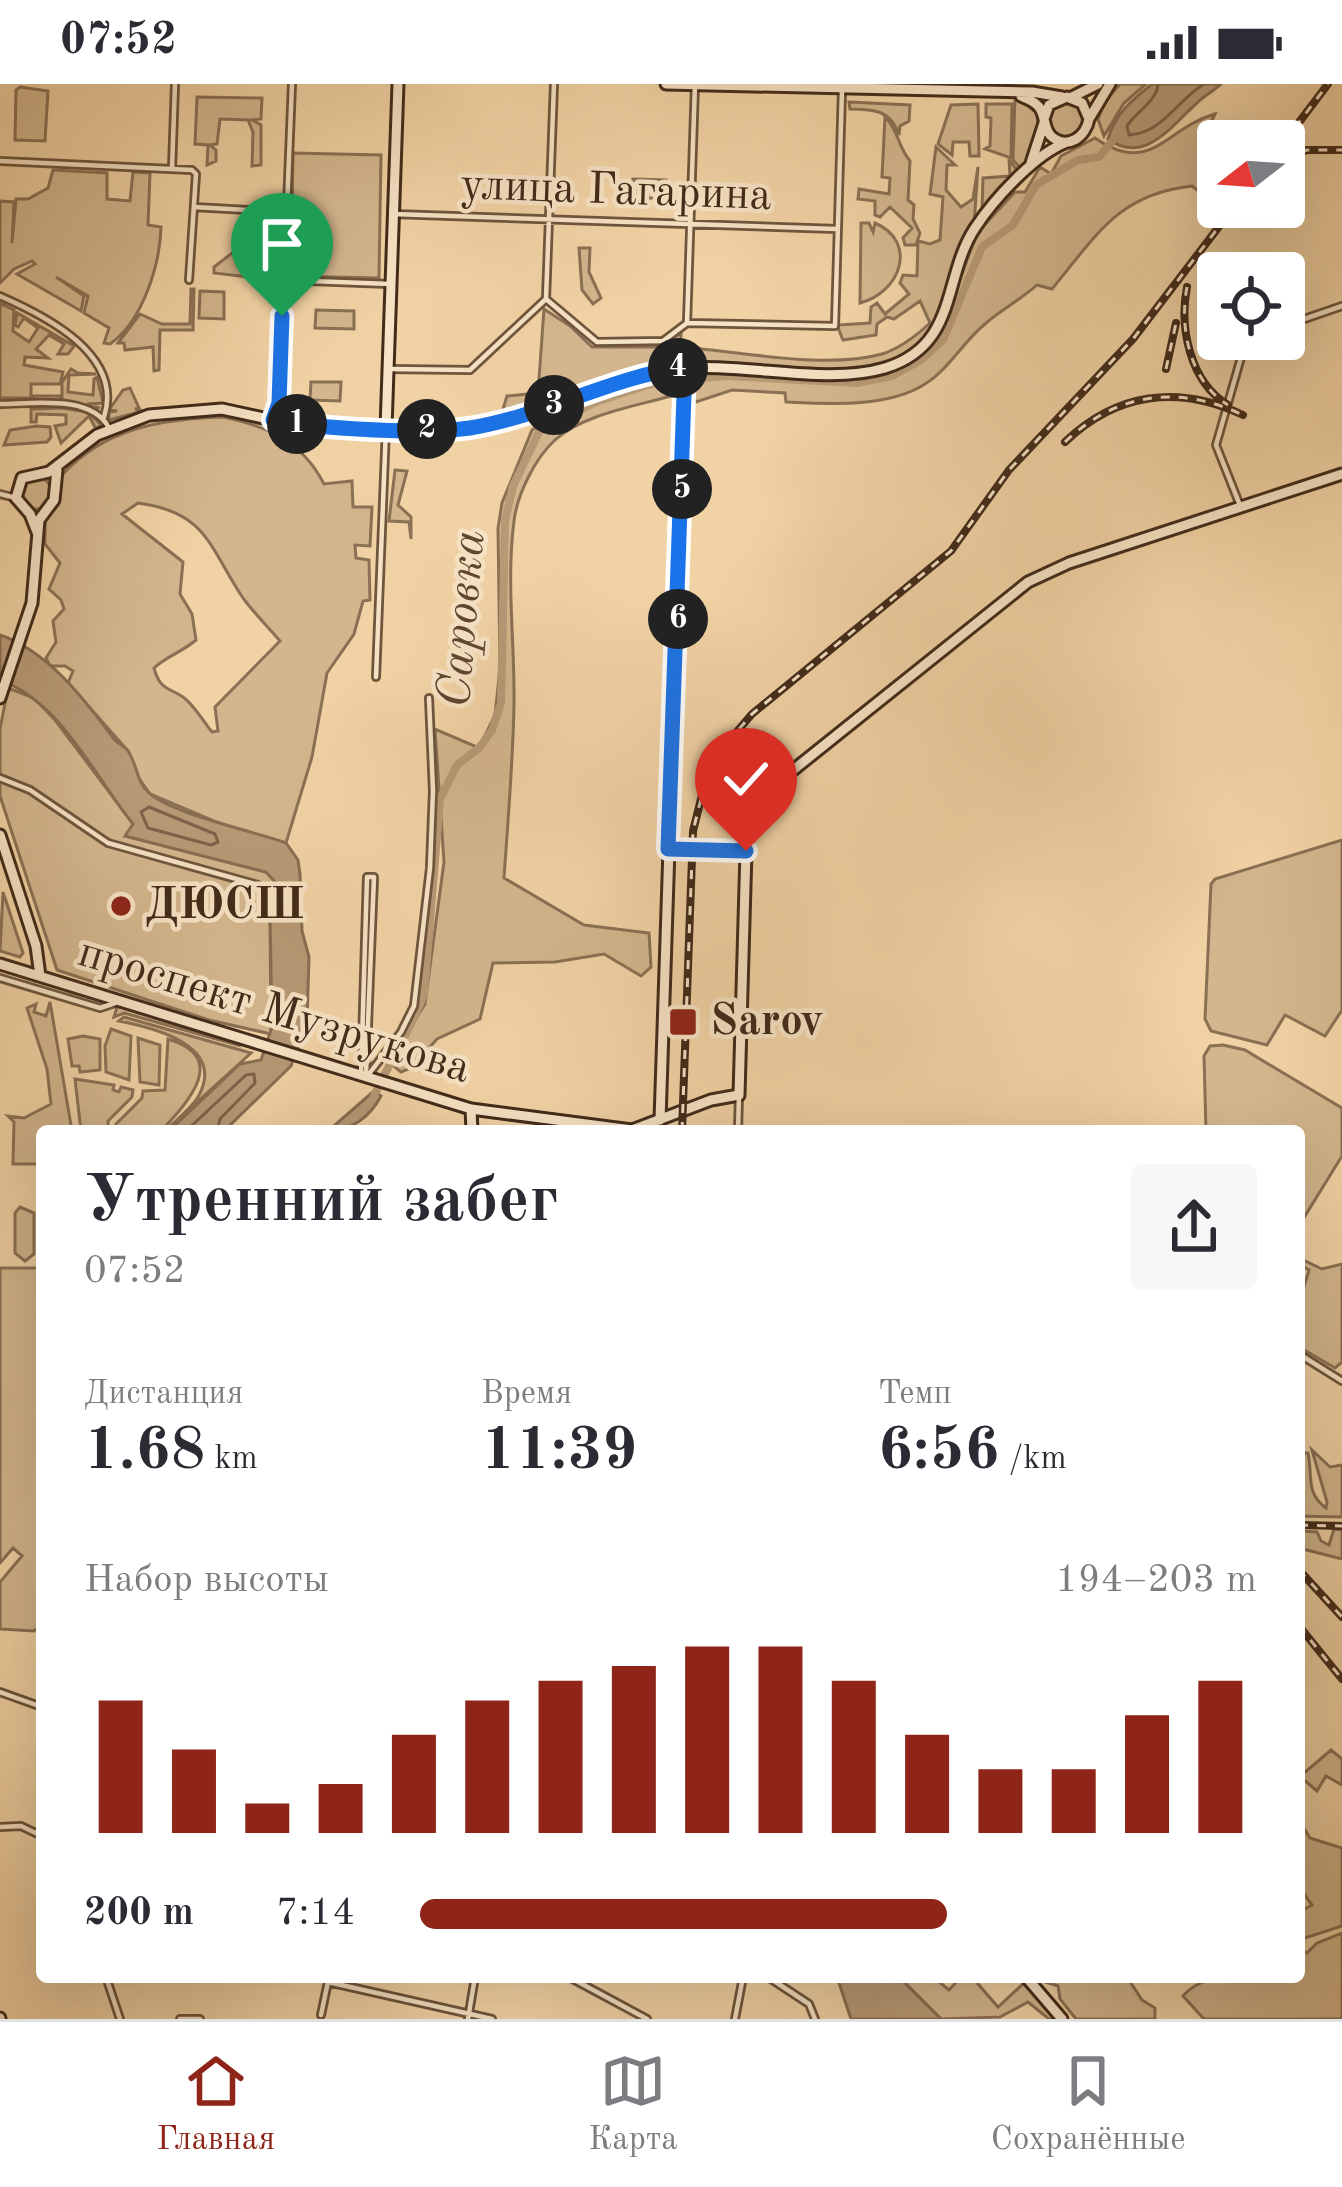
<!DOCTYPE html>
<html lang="ru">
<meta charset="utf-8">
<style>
body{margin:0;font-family:"Old Standard TT",serif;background:#f7f7f7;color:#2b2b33;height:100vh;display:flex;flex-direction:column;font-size:45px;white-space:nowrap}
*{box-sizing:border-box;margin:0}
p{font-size:39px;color:#7c7c81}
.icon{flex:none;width:66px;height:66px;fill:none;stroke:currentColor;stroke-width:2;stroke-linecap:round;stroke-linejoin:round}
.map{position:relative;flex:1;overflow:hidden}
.details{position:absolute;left:36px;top:1041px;width:1269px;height:858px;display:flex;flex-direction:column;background:#fff;border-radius:12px;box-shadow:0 12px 48px #0002}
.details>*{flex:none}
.needle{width:78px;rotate:253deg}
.tools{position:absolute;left:1197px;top:36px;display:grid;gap:24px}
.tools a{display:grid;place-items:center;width:108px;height:108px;border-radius:12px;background:#fff;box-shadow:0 12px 48px #0002;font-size:60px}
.pin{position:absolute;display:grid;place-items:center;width:102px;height:102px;color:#fff;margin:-123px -51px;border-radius:50% 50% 50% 0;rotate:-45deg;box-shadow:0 0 12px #0007}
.pin .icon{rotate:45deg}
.km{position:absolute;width:60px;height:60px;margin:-30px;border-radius:50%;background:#222;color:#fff;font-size:33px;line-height:60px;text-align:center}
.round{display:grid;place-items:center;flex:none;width:126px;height:126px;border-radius:12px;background:#f7f7f7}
.headline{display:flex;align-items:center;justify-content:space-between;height:204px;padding:0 48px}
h1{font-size:66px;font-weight:800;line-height:90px}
.stats{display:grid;grid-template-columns:repeat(3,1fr);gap:18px;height:204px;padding:12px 48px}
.stats div{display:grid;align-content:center}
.stats b{font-size:60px;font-weight:800}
.stats small{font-size:33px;font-weight:400}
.stats p{font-size:33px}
.chart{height:336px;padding:24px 48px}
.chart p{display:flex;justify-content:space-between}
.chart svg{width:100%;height:216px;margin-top:12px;stroke:#8f2418;stroke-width:6}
ul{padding:0 48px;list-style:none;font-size:39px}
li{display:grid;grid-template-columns:192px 144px 1fr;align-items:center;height:90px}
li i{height:30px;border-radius:15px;background:#8f2418}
.status{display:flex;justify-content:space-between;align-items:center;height:84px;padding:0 60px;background:#fff;direction:ltr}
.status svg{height:33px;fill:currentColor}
.tabs{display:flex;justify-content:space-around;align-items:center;height:168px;border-top:3px solid #e1e1e2;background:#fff;font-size:33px;color:#7c7c81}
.tabs a{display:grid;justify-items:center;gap:6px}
.tabs .on{color:#8f2418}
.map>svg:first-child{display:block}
</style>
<div class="status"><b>07:52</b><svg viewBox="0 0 49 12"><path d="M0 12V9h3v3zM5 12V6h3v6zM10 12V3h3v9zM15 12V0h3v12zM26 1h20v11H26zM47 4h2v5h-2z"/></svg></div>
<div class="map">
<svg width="1342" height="1935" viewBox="0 0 1342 1935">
<rect width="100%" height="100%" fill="#f1d2a4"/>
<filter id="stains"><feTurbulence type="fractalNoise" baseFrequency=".00167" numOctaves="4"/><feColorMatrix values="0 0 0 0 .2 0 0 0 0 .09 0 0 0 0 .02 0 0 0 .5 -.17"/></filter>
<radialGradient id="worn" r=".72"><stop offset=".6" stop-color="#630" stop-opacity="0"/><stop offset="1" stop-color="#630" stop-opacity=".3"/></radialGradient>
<!-- green -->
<path fill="#d3b68d" stroke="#8a7054" stroke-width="3" fill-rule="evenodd" d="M1120,0H1146L1124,19L1104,52L1098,35L1106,16Z
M20,3L48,7L45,57L15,56L16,6Z
M197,13L262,14L261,35L252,36L261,41V81L252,82L253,48L248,36L220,35L217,60L210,61L216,66V77L207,81L208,61L195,60Z
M1015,14L1036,25C1041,43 1034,71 1023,87L1013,76Z
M1049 36a18 18 0 1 1 36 0a18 18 0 1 1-36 0Z
M849,18L910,21L909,37L900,42L899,51C891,26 873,25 850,25Z
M978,20L979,72H970L969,58H953L952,71L938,60L951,21Z
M986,20H1012L1011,74L985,65L990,62L991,34L986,33Z
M1215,30L1201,59L1202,71L1218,87V122L1192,102C1118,110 1096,152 1052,205L1037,201C1020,216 1001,226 985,240C963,258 949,285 925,300C888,324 828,320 786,318L785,309L732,306L696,318L690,306L694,292L753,290L830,295L873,291L903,281L941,246L977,149L1015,108H1025L1040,83L1051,90L1061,72L1095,54C1151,93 1165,44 1215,30Z
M885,33C898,45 898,63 910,77L908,116L914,121L913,135L920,149L916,161H905L903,154L912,144L890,123L880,133L875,131V117L858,115L859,105L889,110L890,94L882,93Z
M936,63L955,81H947L946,106L961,123L973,115L978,83L974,141L938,239C926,253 913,267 896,275C846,297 747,282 691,280L692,264C748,269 828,285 882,270C901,264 916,252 930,239L920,217L894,235L887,233L877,240L876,251L843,256L837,241L870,239L871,223L877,219L885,230L909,210L900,199L903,191L917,192L918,157L930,160L940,156L943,113L930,110Z
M293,69L381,71L379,194L291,192Z
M1009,76L1021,91L982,127L983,94L1010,92Z
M53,86L107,89V115L130,117L133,88L150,89L148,141L161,143C160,180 143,237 110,260L104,259L109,244L84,229L88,212L56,193L84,212L81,227L17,190L35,180L32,177L14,185L0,199V117L14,118L12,159L16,115H28L48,104Z
M633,95L666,96L665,115L632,113Z
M861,139H869L873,148L875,139C919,158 900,209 860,219Z
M253,153L258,154L257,194L214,189V183Z
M579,164H590L589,188L601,214L593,220L582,206Z
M191,205H194L193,246H160L159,286L154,287L153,263L125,266L124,259H118L140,230L162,240H190Z
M200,207L224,208V235L199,234Z
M0,219L14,226L13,247L29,258L38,244L24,234L18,243L15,241L17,229L74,262L68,270H58L64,260L49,251L36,265L48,274L25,273L24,281L63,288L60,300H31V314H0Z
M544,225L570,242L592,263H659L681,249L680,277L672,279L674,311C638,322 583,330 555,356C535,374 517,411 514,437C506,498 515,559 514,620C513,678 508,736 504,794L584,841L649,849L651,883L641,892L604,870L555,878L493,879L480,935L437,955L411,984L401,988L389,978L425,920L444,778L435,645L479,664L495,631L500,584L498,444L502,419L532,346L562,327L501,332L507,312L538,309Z
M316,226L354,227V245L315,244Z
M71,285L78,289L96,290L69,291L68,308L93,311L94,295L97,293L103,319L87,320L100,324L34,318V312H60L62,316V298Z
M311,298H341L340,317L310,316Z
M130,304L139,324L135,325L143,327L109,336V328L117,327L109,326L123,306Z
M62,324L88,328L101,341L96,345L89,332L61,359L55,342L66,340V331L37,330L36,338H31V325Z
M223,333C267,342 302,357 324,400L352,397L353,423H372L370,462L355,461L356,474L369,476L370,516L363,517L354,550L327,589L312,673L286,759L228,743L150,710L134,688L128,667L68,599L73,587L65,582H50L46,574L56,558L53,537L64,525L61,516L49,505L60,479L45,460V435L58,421L61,392C104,344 161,335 223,333ZM138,419C207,428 209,463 243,514C254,529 268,543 280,557L215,623L218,647L212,648C204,638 194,621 183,613C168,603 160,606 154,584C167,572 182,568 196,556L192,530L180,510L183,478L122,430Z
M36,342L50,343L51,353L47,358L4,361L10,346Z
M395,386L407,387L398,421L411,433V455L409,438L389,437Z
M20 409a16 16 0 1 1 32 0a16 16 0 1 1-32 0Z
M8,604L34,614L55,636L134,741L126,752L266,788L277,800L278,813L270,828L271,950L209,936L57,886L0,712V645Z
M1342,756V926L1325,952L1285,931L1267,961L1211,947L1205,935L1211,800L1215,795Z
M3,808L23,869L20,873L0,867Z
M50,918L72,1047H42V1080H13L14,1038L8,1032L24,1034L51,1020L47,985L27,924L36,920L34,928L46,932Z
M117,923H124L241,962L124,929L114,933Z
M124,933L251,969L165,1047C175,1037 190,1026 198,1013C227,962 155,944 119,937Z
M111,945L131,952L129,996L106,988L105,962Z
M83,952L100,955V986L80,988L79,982H72L68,955Z
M138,954L160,961L159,1001L140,998Z
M168,955C231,974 186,1020 161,1047H116V1040L142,1014L143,1007L165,1006Z
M1223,961L1245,966L1342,1024V1072L1300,1140L1299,1047H1206L1204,972L1210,962Z
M75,995L114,1001L113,1006L119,1008L121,1003L133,1006L132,1013L108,1037V1047H81Z
M20,1123L34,1129V1170L25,1177L15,1169V1129Z
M1299,1174L1322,1185L1342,1180V1278L1335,1284L1299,1263V1219L1309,1186L1299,1180Z
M0,1184H42V1540L34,1547L0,1545V1498L22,1472L13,1464L0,1479Z
M1312,1366L1330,1383L1342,1381V1433L1299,1432V1369H1308C1313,1391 1305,1409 1326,1424L1327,1418Z
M1334,1445L1342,1446V1475L1299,1464V1447L1317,1448L1321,1457L1329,1461Z
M1331,1666L1342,1675V1701L1326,1692L1317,1707L1303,1695L1299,1696V1688L1303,1690Z
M1299,1736L1310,1754L1342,1764V1842L1299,1856V1828L1312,1821L1299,1803Z
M1342,1849V1935H1204L1183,1912C1209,1882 1263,1893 1299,1893V1865L1307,1869L1317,1859Z
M899,1893H933L949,1906L961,1893H972L998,1923L1024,1899L1057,1935H1049L1028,1918L1000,1933L941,1935Z
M1030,1893H1127L1142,1916L1155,1924V1935H1076L1060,1915L1058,1902Z"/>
<!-- water -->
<path fill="#b69975" stroke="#886d51" stroke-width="3" d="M1152,0H1221C1214,7 1205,11 1198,18C1173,40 1145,82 1108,55C1115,30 1132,16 1152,0Z
M0,551C49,568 85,616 114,655C118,660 125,662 128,667C137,680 136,696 148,708C171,730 254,747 286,759L298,776L300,790L302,847L309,873L307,938L291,982L224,1047H169L240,980L261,976L272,943L270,828L278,813L277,800L266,788L125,752L133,740C94,692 62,619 0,596Z
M374,1007L381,1012C370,1033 351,1047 328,1047Z
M837,1893H899L941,1935H851Z"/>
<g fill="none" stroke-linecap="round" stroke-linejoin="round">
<!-- shore -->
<path stroke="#7c6248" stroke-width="3" d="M1158,0C1157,17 1136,28 1127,42L1129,51C1164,48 1176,17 1204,0
M149,723L215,750L218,758L211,761L148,744L141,728Z
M186,1047L246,991L254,990L255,999L220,1035L217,1047"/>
<!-- river -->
<path stroke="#b69975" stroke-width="8" d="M374,1012C390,977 411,946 424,910L440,715L457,681L479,664L492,646L501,619L505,437L513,402L540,346L596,318L657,298L726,292L857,299L892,292L921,276L943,256L982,163L1013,141L1036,101L1078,76L1099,73L1115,54"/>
<!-- street casing -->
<g stroke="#6e553c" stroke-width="10">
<path id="street" d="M0,77L192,86L196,90L189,196
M172,85L175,0
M194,123L285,128
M393,130L837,145
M284,196L390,200
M0,212C46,232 124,271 104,333
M546,215L597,258L663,257L687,239L835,242L842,6
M546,215L554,0
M687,239L695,0
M1284,242L1342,222
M388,285L470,286L546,215
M0,320C33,320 91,310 109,344
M273,335L279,319L292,0
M0,410L16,414
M1241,424L1216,361L1244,263L1251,255
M376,593L386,344
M0,694L30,706L108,759L258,801
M0,894L100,924L115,919
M369,990L401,948L414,922L430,784L433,707L429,614
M361,991L367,793H374L366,989
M738,1047L739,1011
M1299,1270L1342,1297
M0,1608L42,1623
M0,1743L21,1742L42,1752
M106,1893L120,1935
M569,1893L647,1935
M768,1893L809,1920L815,1935
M328,1898L492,1935
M321,1931L329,1893
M180,1935H200
M468,1935L475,1893
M735,1935L743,1893"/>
</g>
<!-- secondary casing -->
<g stroke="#422b1a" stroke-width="15">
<path id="secondary" d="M666,0L1032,8L1062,13
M1021,12C1029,16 1033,16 1039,23C1046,32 1043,44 1051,52C1068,67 1086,52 1089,35L1082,19L1067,13L1049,21L1044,35
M1072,13L1098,0
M1089,35L1110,0
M1031,79L1044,39
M386,344L398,0
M37,448L30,430L16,414L22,394L49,388L97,351L149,331L222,325L291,340L468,344L674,285C738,277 825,302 885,284C959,261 942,194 975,144C994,115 1035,70 1067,58
M0,614L32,519L39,436L54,416L57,386
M0,751L36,862L40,892
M668,765L746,767
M0,880L471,1025L632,1046L711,1016L739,1011L746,767L750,735L757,715L1028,498L1069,479L1342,390
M471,1025L472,1047
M660,1036L685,283
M1026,1893L1062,1935
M0,1934V1935"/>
</g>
<!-- street -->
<use href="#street" stroke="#f6e2c4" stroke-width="4.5"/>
<!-- secondary -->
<use href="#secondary" stroke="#f6e2c4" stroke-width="9"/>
<!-- rail casing -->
<g stroke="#422b1a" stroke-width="8">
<path id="rail" d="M1284,58L1328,0
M1284,75L1307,66H1342
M1187,203C1179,244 1190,298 1228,321
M1166,285L1176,239
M1065,358C1116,309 1178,300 1243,331
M682,1047L693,747L705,699L722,665L752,630L951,467L1009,386L1133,255L1234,123
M1299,1441L1342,1442
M1299,1486L1342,1533
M1299,1542L1342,1595"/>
</g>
<!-- rail -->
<use href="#rail" stroke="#f6e2c4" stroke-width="3" stroke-dasharray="9" stroke-linecap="butt"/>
</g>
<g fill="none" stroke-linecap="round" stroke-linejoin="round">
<!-- route casing -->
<g stroke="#fff" stroke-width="24">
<path id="route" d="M282,232L279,319L273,336L283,339C334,344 421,351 470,344C544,332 611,293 685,283L668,765L746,767"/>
</g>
<!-- route -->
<use href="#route" stroke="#1a73e8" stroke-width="15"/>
</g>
<!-- markers -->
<g fill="#8f2418" stroke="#f6e2c4" stroke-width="4.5">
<circle cx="121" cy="822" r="12"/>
<rect x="668" y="923" width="30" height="30" rx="6"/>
</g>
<g text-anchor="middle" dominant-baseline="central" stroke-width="9" stroke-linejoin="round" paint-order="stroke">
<!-- street labels -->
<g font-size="45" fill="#422b1a" stroke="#f6e2c4">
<text transform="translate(616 108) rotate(2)">улица Гагарина</text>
<text transform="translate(274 928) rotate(17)">проспект Музрукова</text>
</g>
<!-- poi labels -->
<g font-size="45" font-weight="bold" fill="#422b1a" stroke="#f6e2c4" text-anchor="start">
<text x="145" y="822">ДЮСШ</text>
<text x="710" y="938">Sarov</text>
</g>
<!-- water labels -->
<g font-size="48" font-style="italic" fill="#5f4631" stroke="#f6e2c4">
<text transform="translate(463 535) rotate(-85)">Саровка</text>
</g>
</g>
<rect width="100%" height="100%" filter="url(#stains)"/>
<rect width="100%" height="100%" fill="url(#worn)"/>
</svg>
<div class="tools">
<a><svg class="needle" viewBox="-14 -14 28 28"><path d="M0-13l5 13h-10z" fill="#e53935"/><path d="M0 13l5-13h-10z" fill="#7c7c81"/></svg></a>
<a><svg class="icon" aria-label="locate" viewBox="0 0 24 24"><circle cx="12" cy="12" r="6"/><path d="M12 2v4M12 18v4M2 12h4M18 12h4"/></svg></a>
</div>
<div class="pin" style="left:282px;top:232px;background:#1e9e55"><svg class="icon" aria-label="arrive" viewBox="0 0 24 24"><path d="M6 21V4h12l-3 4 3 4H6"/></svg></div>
<div class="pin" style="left:746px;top:767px;background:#d93025"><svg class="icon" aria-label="check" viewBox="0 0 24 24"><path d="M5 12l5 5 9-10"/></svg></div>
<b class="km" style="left:297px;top:340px">1</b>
<b class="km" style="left:427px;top:345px">2</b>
<b class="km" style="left:554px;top:321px">3</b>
<b class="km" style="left:678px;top:284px">4</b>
<b class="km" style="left:682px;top:405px">5</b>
<b class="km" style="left:678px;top:535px">6</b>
<section class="details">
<div class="headline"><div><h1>Утренний забег</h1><p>07:52</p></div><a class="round"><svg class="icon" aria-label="share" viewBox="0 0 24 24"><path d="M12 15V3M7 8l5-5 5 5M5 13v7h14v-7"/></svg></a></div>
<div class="stats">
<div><p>Дистанция</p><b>1.68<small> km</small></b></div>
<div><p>Время</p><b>11:39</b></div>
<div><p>Темп</p><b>6:56<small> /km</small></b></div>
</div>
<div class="chart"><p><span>Набор высоты</span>194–203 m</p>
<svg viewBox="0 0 160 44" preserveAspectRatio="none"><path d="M5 44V17M15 44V27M25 44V38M35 44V34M45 44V24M55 44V17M65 44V13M75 44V10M85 44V6M95 44V6M105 44V13M115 44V24M125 44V31M135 44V31M145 44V20M155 44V13"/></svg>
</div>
<ul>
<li><b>200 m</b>7:14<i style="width:63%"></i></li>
</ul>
</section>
</div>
<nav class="tabs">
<a class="on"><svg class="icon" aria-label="home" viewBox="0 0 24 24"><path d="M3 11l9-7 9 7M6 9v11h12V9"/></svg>Главная</a>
<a><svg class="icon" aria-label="map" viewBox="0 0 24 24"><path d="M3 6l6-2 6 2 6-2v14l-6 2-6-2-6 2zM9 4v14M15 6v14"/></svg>Карта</a>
<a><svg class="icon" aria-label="saved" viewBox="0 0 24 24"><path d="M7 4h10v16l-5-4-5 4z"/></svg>Сохранённые</a>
</nav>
